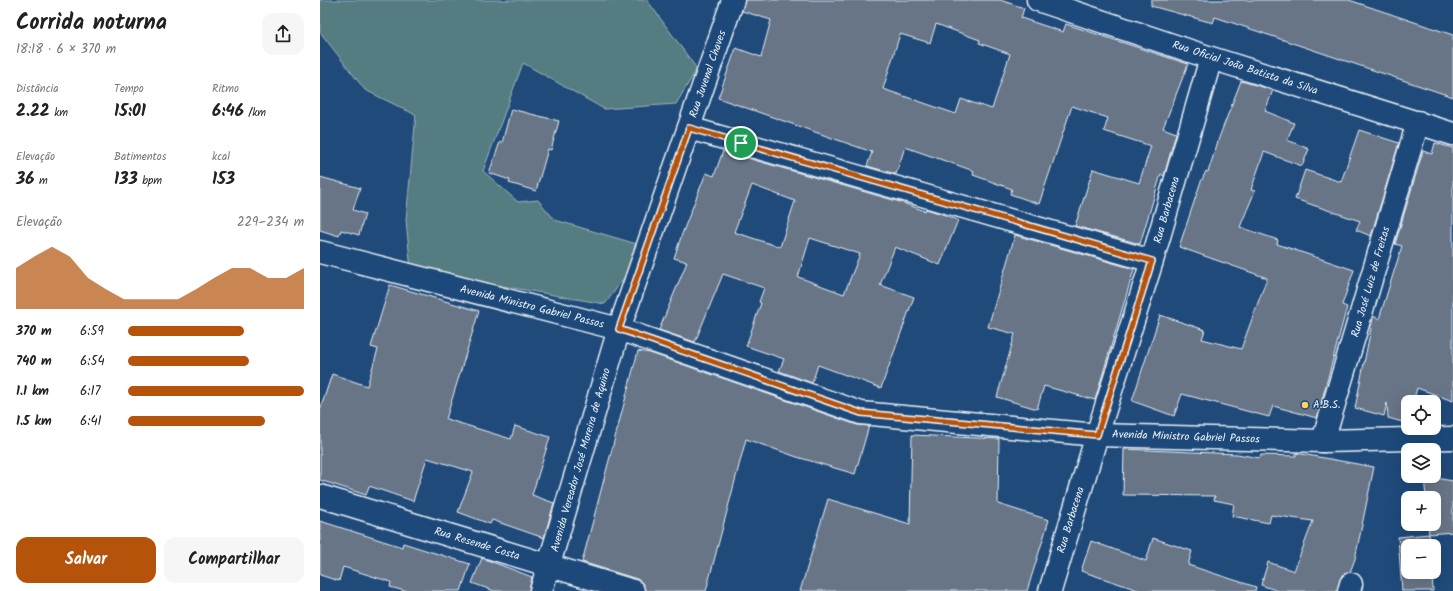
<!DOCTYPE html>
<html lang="pt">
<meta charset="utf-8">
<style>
body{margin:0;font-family:Kalam,sans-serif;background:#f6f6f6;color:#222;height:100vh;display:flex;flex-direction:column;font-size:15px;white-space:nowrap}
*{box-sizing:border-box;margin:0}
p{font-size:13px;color:#767676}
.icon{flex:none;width:22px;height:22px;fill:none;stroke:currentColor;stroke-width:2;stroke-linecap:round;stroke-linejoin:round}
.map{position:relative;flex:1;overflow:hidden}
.details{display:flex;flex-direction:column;background:#fff;width:320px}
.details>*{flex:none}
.buttons{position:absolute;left:1081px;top:395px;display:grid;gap:8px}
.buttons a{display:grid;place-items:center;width:40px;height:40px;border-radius:8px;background:#fff;box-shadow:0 4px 16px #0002;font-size:20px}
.pin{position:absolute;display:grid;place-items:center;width:34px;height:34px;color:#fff;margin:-17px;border:2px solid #fff;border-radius:50%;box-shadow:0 1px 4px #0007}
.round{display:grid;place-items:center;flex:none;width:42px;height:42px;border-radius:12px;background:#f6f6f6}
.summary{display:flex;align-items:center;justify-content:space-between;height:68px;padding:0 16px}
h1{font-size:22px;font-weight:600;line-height:30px}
.stats{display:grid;grid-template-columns:repeat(3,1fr);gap:6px;height:68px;padding:4px 16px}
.stats div{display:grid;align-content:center}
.stats b{font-size:17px;font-weight:600}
.stats small{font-size:11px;font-weight:400}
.stats p{font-size:11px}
.chart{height:112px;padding:8px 16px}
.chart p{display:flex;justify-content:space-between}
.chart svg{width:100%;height:72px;margin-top:4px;fill:#b45309;opacity:.7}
.primary-button{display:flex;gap:8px;margin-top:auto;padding:8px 16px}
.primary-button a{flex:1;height:46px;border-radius:12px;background:#b45309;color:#fff;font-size:16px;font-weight:600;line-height:46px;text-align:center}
.primary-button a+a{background:#f6f6f6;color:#222}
ul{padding:0 16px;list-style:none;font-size:13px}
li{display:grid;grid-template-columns:64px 48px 1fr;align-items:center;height:30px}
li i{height:10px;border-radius:5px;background:#b45309}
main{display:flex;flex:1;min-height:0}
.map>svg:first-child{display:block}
</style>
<main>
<section class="details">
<div class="summary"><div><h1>Corrida noturna</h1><p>18:18 · 6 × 370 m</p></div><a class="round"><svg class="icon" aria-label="share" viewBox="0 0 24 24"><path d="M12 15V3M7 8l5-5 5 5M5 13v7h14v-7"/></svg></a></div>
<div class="stats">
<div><p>Distância</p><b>2.22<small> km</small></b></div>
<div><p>Tempo</p><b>15:01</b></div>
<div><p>Ritmo</p><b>6:46<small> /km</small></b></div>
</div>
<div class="stats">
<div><p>Elevação</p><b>36<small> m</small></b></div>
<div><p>Batimentos</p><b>133<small> bpm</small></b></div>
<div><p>kcal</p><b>153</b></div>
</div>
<div class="chart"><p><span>Elevação</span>229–234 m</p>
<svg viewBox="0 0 160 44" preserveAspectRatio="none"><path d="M0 44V19L10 12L20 6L30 12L40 25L50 32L60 38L70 38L80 38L90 38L100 32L110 25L120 19L130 19L140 25L150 25L160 19V44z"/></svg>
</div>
<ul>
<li><b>370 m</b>6:59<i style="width:66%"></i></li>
<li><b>740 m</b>6:54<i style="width:69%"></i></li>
<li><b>1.1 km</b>6:17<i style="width:100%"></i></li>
<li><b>1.5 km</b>6:41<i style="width:78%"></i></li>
</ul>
<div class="primary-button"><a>Salvar</a><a>Compartilhar</a></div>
</section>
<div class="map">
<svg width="1133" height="591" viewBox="0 0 1133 591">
<rect width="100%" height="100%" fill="#1f4a7a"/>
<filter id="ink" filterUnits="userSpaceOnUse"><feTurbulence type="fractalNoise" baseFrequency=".025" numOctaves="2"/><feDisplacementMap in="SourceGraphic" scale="8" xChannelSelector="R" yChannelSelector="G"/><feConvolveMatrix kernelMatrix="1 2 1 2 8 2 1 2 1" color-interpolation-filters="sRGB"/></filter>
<g filter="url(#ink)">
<!-- green -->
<path fill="#547b81" stroke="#9eb6bc" d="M0,0H327L377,69L356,104L284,109L203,63L163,171L198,202L218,200L235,220L327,247L285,304L91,270L86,220L96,115L45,90L0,32Z"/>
<!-- building -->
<path fill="#687587" stroke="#e8f1f8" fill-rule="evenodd" d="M425,0H680L704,8L701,18L743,32L746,24L868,64L843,128L856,133L844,176L841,174L820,244L755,226L773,169L819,183L831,146L784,131L788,118L752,106L719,204L690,194L692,189L653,175L654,171L585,147L576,174L547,166L552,152L398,98L416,48L441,57L451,20L422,11ZM616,24L660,40L659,43L690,54L672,109L641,99L636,114L563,89L580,34L610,43Z
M831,0H1029L1133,35V97L895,17L893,23L831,6Z
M921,81L953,90L945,111L974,123L967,140L989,149L982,166L944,152L931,190L935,191L920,227L958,240L957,244L1034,270L1022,305L1027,307L997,418L953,406L949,417L862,394L854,416L812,401L840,315L885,330L882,339L921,349L947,278L859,247L880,184L886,171L888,172L900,135Z
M191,109L239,121L231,150L228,149L216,191L189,183L190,180L169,173L180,142L182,143Z
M1039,130L1079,143L1051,236L1036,230L1040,221L975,199L985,170L1021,182Z
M1115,143L1133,148V401L1097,388L1093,402H1088L1086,423L1068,418L1067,403L1064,416L1035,408L1053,318V316L1059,319L1082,246L1075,244L1103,151L1112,154Z
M403,151L580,202L605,211L606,209L622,214L638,220L620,265L575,247L560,285L594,297L561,388L498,365L492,383L459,371L464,359L426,346L441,303L439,302L444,288L403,274L375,342L339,330L367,262L354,258L362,234L386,173L394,176ZM432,185L475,201L460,247L414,232ZM490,238L540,254L524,294L478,277Z
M0,177L40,188L33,210L45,214L39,235L21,230L19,236L0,230Z
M695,235L814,269L775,400L724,386L717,409L677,397L695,334L668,327Z
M70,285L159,311L126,419L191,439L195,426L230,437L212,495L234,503L224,538L172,520L170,524L138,512L153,472L107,458L93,501L49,486L46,495L0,480V410L12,374L47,386L58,349L51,347Z
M318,351L330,353L537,425L549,426L535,474L477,457L426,439L386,591H325L322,583L317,579L262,562Z
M592,435L679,439L678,504L729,520L707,591H480L508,499L590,524Z
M804,449L917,454L940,458L941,455L976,456V453L1054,467L1035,559L1030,572L1022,575L1017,591H958L941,585L948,562L974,571L993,521L951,515L949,523L912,516L914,504L894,500L895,496L803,495Z
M1104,476L1133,481V532L1109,534L1108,524H1114V498H1106Z
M0,521L82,547L83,543L150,564L141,591H85L70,587L71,582L23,567L19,581L0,575Z
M1109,534L1110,546H1088V572H1112L1113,591H1082L1078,537Z
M833,538L872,551L868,565L936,587L935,591H821L761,571L771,541L826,561Z
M162,558L212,577L209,591H174L152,583Z"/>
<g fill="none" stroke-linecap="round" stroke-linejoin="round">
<!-- minor casing -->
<g stroke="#e8f1f8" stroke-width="25">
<path id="minor" d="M718,0L891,58L1133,134
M369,128L832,261
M1003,441L1098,122
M0,496L313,591
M221,591L299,329
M730,591L777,435L832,261L891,58
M1029,591L1031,584"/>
</g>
<!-- tertiary casing -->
<g stroke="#e8f1f8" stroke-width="25">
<path id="tertiary" d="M299,329L413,0"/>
</g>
<!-- secondary casing -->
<g stroke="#e8f1f8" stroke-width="25">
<path id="secondary" d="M0,252L299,329L541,413L777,435L1003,441L1133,438"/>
</g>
<!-- minor -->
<use href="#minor" stroke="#1f4a7a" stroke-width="22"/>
<!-- tertiary -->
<use href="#tertiary" stroke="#1f4a7a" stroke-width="22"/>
<!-- secondary -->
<use href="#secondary" stroke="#1f4a7a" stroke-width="22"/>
</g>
</g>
<g fill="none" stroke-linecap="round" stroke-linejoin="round" filter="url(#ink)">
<!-- route casing -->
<g stroke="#fff" stroke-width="8">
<path id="route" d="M369,128L832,261L777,435L541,413L299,329Z"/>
</g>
<!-- route -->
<use href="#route" stroke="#b45309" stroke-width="5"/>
</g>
<!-- markers -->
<circle fill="#ffd166" stroke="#1f4a7a" stroke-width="1.5" cx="985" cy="405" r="4"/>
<g text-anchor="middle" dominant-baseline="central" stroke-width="3" stroke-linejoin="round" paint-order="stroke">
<!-- street labels -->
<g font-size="11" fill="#e8f1f8" stroke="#1f4a7a">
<text transform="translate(925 68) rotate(18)">Rua Oficial João Batista da Silva</text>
<text transform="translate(388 74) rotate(-71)">Rua Juvenal Chaves</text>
<text transform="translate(847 210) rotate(-74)">Rua Barbacena</text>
<text transform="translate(1051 282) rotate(-74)">Rua José Luiz de Freitas</text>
<text transform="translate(212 307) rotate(14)">Avenida Ministro Gabriel Passos</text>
<text transform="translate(866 437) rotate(2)">Avenida Ministro Gabriel Passos</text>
<text transform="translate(261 460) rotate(-74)">Avenida Vereador José Moreira de Aquino</text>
<text transform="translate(751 520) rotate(-73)">Rua Barbacena</text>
<text transform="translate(157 544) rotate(17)">Rua Resende Costa</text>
</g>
<!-- poi labels -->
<g font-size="11" fill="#e8f1f8" stroke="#1f4a7a" text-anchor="start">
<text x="993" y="405">A.B.S.</text>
</g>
</g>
</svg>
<div class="buttons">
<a><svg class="icon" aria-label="locate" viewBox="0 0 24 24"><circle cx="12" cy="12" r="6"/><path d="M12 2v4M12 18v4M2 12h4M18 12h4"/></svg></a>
<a><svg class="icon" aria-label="layers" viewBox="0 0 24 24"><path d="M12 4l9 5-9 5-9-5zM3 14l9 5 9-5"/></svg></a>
<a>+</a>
<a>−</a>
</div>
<div class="pin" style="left:421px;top:143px;background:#1e9e55"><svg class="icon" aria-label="arrive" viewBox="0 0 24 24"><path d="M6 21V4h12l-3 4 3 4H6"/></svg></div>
</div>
</main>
